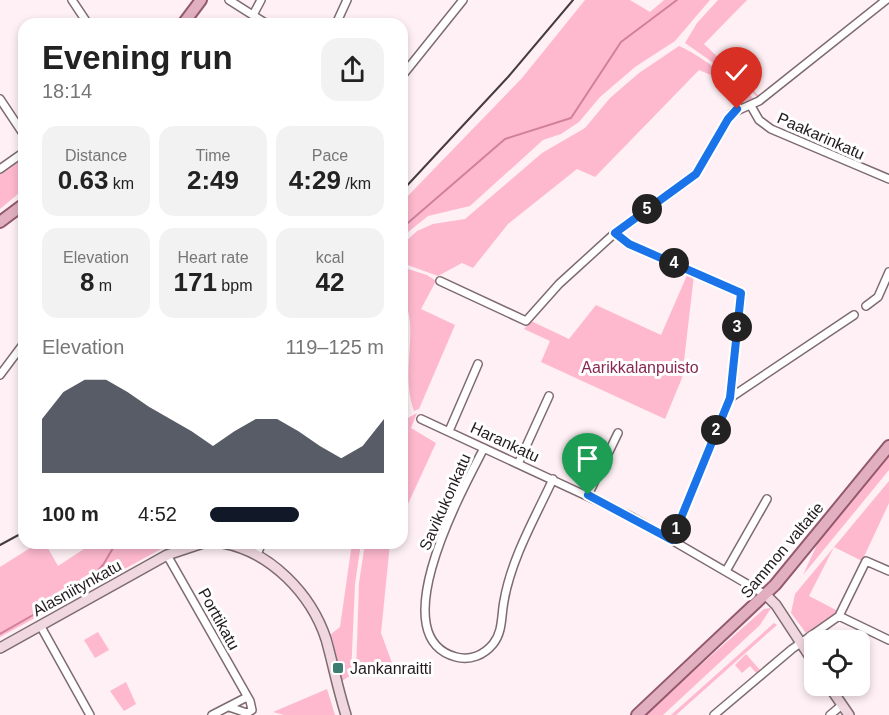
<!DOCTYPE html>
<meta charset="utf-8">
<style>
body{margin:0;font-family:Helvetica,sans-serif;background:#f2f2f2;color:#222;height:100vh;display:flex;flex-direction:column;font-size:22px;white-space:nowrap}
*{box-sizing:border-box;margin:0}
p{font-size:20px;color:#767676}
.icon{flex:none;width:33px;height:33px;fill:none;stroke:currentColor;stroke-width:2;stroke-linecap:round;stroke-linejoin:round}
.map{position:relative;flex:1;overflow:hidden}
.details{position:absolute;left:18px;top:18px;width:390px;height:531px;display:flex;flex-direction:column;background:#fff;border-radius:18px;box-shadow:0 3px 9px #0003}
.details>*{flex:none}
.controls{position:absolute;left:804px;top:630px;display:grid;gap:12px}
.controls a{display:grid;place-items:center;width:66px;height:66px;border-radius:12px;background:#fff;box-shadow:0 3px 9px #0003;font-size:30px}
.pin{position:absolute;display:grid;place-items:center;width:51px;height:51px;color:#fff;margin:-62px -26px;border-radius:50% 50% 50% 0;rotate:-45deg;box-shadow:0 0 6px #0007}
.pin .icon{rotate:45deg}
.km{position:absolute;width:30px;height:30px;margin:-15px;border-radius:50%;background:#222;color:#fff;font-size:16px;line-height:30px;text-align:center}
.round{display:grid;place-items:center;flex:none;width:63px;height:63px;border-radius:18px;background:#f2f2f2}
.summary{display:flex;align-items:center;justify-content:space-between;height:102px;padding:0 24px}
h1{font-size:33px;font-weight:800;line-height:45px}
.figures{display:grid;grid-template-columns:repeat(3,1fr);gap:9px;height:102px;padding:6px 24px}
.figures div{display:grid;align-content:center;border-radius:15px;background:#f2f2f2;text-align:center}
.figures b{font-size:26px;font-weight:800}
.figures small{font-size:16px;font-weight:400}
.figures p{font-size:16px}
.chart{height:168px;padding:12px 24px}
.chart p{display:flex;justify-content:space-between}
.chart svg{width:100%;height:108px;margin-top:6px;fill:#111827;opacity:.7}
ul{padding:0 24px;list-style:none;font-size:20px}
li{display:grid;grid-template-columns:96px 72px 1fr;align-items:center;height:45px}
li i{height:15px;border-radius:8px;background:#111827}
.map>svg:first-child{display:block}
</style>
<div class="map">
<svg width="889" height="715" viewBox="0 0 889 715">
<rect width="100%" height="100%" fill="#fef0f4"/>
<!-- green -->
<path fill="#feb9cf" d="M585,0H630L650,12L664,0H710L675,41L635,67L600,97L579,122L561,134L543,140L470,206L428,216L402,237V202L522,78Z
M718,0H747L704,44L759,96L757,97L748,87L685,43L697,23Z
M679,46C692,50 745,88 754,99L732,105L741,88L699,70L595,177L577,169L508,224L473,268L462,263L438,276L402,263L405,242L417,231L433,224L465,219L542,153L585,128L610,98L639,73Z
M24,156V189L0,209V172Z
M405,268L427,275L436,281L421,309L455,325L419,409L414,411C403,379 412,353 410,322C408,305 402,289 402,271Z
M688,273L694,275L682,378L665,419L541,362L550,341L524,329L531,321L569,339L596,305L661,335Z
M417,413L411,428L436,443L402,517V421Z
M889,455V470L803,575L822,534Z
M889,481V503L862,561L834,547L809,596L838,611L812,632L806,633L791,613L795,594Z
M38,543H45L58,566L93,543H172L0,637V567Z
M352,543H361L355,584L351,675L342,681L331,634L340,627Z
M365,543H390L381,633L392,663L359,677L356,673L359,583Z
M771,608L760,625L663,715H644L764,609Z
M774,623L777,625L676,715H671Z
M98,632L109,650L95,658L84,640Z
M746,654L760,670L757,674L750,666L742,673L735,665Z
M126,682L136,704L124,711L110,691Z
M327,689L335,715H284L273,712Z"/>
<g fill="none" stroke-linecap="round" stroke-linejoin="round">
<!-- stream -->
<path stroke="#d1809c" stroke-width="2" d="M402,228L505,139L571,118L621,42L677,0
M0,634L84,586L103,565L116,543"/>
<!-- street casing -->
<g stroke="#7d6b70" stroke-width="10">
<path id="street" d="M72,0L88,24
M229,0L267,24
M253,15L261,0
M336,24L347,0
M402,76L463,0
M0,99L24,135
M751,106L759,120L771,129L889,179
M0,169L24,152
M615,233L629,244L741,293L730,398L672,540
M440,281L526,321L559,284L615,233L696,174L732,113L759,101L886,0
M866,306L878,297L889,272
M0,375L24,343
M730,398L854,315
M421,419L632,517L766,595
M449,431L478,364
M484,448C463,489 381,637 456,657C470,661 484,655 493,644C503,632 501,616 504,601C511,559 535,518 553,479
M518,464L549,396
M588,495L618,433
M257,554L262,543
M167,555L250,701L252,710L247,713L229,707
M726,571L767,499
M839,616L889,640
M40,625L90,715
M212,715L247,697
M714,715L792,649L839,616L866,561L889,571
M830,715L842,705"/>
</g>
<!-- secondary casing -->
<g stroke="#7d6b70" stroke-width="12">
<path id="secondary" d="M223,543C271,552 311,594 326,639C333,664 338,690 346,715
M766,595L776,605L814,663
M0,648L167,555L203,543
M829,686L849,715"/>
</g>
<!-- primary casing -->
<g stroke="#92596d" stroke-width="14">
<path id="primary" d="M183,24L201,0
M0,222L24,204
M637,715L775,585L889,446"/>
</g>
<!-- street -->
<use href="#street" stroke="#fff" stroke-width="7"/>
<!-- secondary -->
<use href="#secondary" stroke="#f0d7e0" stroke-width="9"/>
<!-- primary -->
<use href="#primary" stroke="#e2afc1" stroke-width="10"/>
<!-- rail -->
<path stroke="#453c3f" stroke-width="2" d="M402,191L508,77L573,0
M0,545L24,532"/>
</g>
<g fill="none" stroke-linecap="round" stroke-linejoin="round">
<!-- route casing -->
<g stroke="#fff" stroke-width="12">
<path id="route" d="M588,495L672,540L730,398L741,293L629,244L615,233L696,174L728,119L737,109"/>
</g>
<!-- route -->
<use href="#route" stroke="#1a73e8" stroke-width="8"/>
</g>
<!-- markers -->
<rect fill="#3b7e71" stroke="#fff" stroke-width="2" x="332" y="662" width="12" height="12" rx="3"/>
<g text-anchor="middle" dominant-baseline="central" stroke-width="6" stroke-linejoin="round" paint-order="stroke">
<!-- street labels -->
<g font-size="16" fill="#231c1e" stroke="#fff">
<text transform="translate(821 136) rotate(24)">Paakarinkatu</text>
<text transform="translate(505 442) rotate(25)">Harankatu</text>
<text transform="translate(445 502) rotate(-66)">Savikukonkatu</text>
<text transform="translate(782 550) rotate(-50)">Sammon valtatie</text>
<text transform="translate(77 588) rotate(-29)">Alasniitynkatu</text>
<text transform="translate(219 619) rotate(61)">Porttikatu</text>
</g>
<!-- park labels -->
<g font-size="16" fill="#882851" stroke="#fff">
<text x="640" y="367">Aarikkalanpuisto</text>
</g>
<!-- poi labels -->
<g font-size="16" fill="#231c1e" stroke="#fff" text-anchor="start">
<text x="350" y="668">Jankanraitti</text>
</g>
</g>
</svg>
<div class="controls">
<a><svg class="icon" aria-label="locate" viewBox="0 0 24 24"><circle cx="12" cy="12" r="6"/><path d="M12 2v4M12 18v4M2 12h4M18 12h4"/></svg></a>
</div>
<div class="pin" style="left:588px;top:495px;background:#1e9e55"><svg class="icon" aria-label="arrive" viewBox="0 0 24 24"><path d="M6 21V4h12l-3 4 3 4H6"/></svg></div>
<div class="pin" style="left:737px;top:109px;background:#d93025"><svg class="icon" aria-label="check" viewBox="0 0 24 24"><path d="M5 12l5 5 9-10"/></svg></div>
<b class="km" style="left:676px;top:529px">1</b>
<b class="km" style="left:716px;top:430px">2</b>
<b class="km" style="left:737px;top:327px">3</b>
<b class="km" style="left:674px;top:263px">4</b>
<b class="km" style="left:647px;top:209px">5</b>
<section class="details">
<div class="summary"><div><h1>Evening run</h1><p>18:14</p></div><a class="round"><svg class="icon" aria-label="share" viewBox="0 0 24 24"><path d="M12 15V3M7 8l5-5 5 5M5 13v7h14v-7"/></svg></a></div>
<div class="figures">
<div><p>Distance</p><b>0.63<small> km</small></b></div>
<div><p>Time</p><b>2:49</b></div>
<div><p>Pace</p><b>4:29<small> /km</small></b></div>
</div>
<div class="figures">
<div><p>Elevation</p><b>8<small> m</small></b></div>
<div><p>Heart rate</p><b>171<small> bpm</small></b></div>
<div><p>kcal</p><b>42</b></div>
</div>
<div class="chart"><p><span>Elevation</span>119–125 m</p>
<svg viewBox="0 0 160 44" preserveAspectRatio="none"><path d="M0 44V22L10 11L20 6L30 6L40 11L50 17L60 22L70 27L80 33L90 27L100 22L110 22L120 27L130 33L140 38L150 33L160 22V44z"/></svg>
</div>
<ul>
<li><b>100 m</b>4:52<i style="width:51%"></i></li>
</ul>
</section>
</div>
